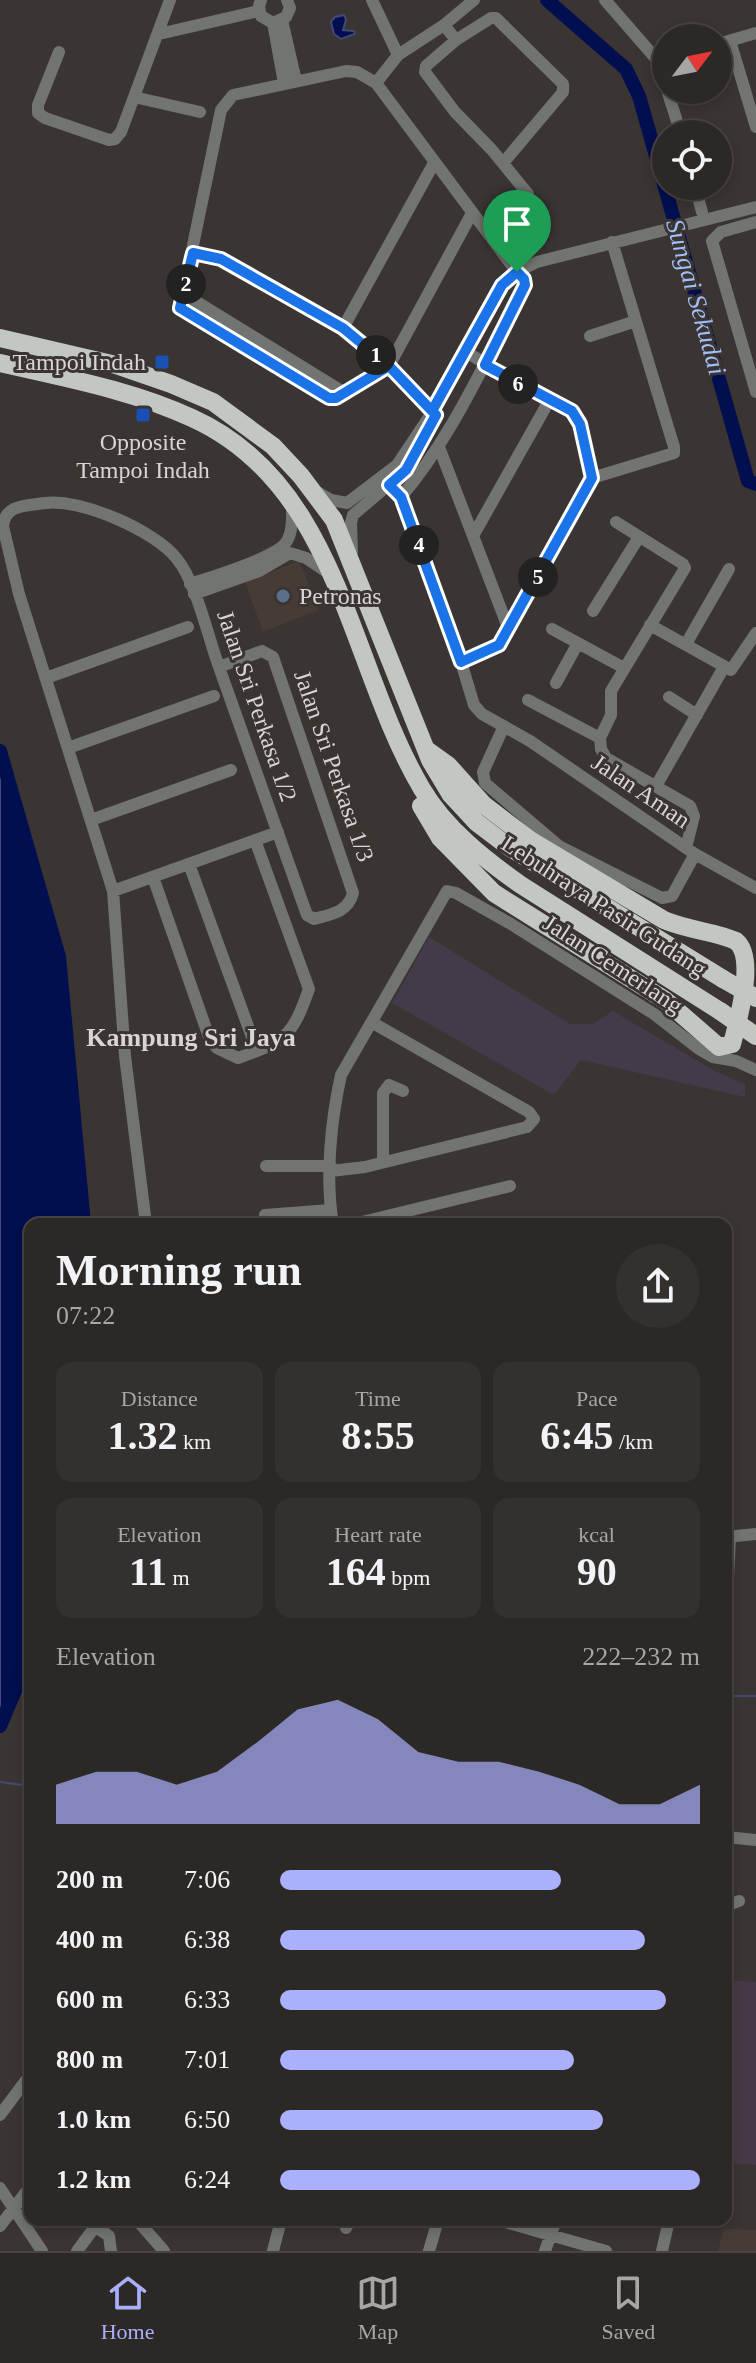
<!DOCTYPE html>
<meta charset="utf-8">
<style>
body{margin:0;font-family:"Times New Roman",serif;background:#34302e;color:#f1f3f6;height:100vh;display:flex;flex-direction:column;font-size:30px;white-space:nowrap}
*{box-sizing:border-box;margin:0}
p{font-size:26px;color:#a6a6a7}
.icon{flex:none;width:44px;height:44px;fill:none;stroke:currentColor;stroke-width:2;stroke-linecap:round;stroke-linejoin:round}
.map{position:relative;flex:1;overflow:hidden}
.side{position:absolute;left:24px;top:1218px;width:708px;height:1008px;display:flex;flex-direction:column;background:#2c2826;border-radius:16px;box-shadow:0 4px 12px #0003,0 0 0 2px #484443}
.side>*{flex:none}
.needle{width:52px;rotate:58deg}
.buttons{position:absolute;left:652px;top:24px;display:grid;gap:16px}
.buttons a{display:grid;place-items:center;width:80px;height:80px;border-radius:50%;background:#2c2826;box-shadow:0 4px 12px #0003,0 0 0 2px #484443;font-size:40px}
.pin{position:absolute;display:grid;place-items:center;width:68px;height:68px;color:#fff;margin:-82px -34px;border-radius:50% 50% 50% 0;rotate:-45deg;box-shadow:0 0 8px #0007}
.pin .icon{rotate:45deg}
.km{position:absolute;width:40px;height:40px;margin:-20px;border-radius:50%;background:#222;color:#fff;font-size:22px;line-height:40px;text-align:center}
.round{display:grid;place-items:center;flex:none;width:84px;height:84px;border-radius:42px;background:#34302e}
.headline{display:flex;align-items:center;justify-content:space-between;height:136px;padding:0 32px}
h1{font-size:44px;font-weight:700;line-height:60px}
.figures{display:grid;grid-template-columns:repeat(3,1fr);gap:12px;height:136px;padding:8px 32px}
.figures div{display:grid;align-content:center;border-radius:16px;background:#34302e;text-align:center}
.figures b{font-size:40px;font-weight:700}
.figures small{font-size:22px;font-weight:400}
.figures p{font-size:22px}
.chart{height:224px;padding:16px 32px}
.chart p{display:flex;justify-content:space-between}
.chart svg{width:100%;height:144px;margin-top:8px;fill:#aab0fb;opacity:.7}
ul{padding:0 32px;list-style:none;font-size:26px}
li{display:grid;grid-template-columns:128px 96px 1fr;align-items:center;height:60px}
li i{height:20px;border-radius:10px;background:#aab0fb}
.dock{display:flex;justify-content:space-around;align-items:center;height:112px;border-top:2px solid #484443;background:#2c2826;font-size:22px;color:#a6a6a7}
.dock a{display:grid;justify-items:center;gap:4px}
.dock .selected{color:#aab0fb}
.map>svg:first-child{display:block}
</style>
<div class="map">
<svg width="756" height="2251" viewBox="0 0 756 2251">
<rect width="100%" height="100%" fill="#3a3532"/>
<!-- built -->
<path fill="#463c35" d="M299,561L319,610L263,632L245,582Z
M724,2229L756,2230V2251H718Z"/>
<!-- industrial -->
<path fill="#433a4a" d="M429,937L570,1024H593L613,1011L715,1071L745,1084V1097L581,1060L554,1095L392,1003Z"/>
<!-- education -->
<path fill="#463947" d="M726,1980L756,1982V2165L726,2163Z"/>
<!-- water -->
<path fill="#010e4f" stroke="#424a77" stroke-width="2" d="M344,15L346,20L343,30L354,31L355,34L341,39L334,34L331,22L335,17Z
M0,751L59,957L84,1224H30V1655L0,1726Z"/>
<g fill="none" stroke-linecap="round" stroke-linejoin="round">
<!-- stream -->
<path stroke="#424a77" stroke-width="2" d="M726,1696H756
M0,1782L30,1786"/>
<!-- river -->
<path stroke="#010e4f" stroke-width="14" d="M547,0L626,69L639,96L748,481L756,484
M0,751L59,957L84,1224
M0,1726L30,1655"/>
<!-- minor -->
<path stroke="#727471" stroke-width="12" d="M261,0L259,6L261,16L273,23L286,17L290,8L287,0
M372,0L398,55L444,25L474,0
M605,0L658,61L666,59
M282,20L296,81
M273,23L284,83
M444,25L456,40L491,18H496L563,84V92L503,163
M159,34L259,11
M456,40L426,66L425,72L455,112L492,150L528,194
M730,41L756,127
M718,44L756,33
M59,52L38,105V113L45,118L109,140L115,139L121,132L170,0
M658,61L666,87
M376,83L398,55
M667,90L681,134
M134,97L200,112
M695,186L702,212
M756,222L721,232L712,241L756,392
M193,253L221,259L343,328L389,366L436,415
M184,294L345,393
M343,328L434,163
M590,336L636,321
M466,352L549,401L572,411L580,424L592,478
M439,447L509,630
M389,485L401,497L461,662L474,705L482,714L530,741L695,854L756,888
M317,492L331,500L347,503L397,465L435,408L502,285L517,272L537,262L756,207
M401,497C440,451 468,397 495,344C505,324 518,304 525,283L376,83L357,72L346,71L233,95L221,110L180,308L329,398H336L389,366L472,213
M616,522L683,564L685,568L611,691V715L600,738L601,749L606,758L690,806L694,816L686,848
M473,536L549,401
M352,552L351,523L353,515L406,470L429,430
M190,584C211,577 277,558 287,541C293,531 292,516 292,504
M194,594L259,571L290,553L306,558L330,574
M593,611L639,537
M650,625L731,670L756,633
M552,629L624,668
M686,644L729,569
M461,662L499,645L592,478L674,453V447L612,242
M46,678L188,627
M556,683L578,643
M669,697L697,715
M528,700L600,738
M504,726L483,772L485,783L559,846L662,898L672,896L695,854
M68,748L214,696
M656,786L724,667
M91,820L231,770
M189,864L257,1051
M153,877L210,1040L217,1048L238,1058C286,1041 292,1037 309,989L255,840
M113,891L278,832
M383,1162V1093L389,1085L403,1091
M266,1166H331
M331,1171L365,1167L527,1127L534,1119L529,1112L373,1023
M265,1215L330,1210
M146,1224L125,1056L113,891L19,594L3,526C5,504 27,506 45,503C80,498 156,531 177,559C196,582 208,637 219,667C248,750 278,832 307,915L314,919C332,914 348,912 353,893L273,657L262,651L219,667
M333,1224C325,1178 331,1120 341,1075L447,891L456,893L511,924L654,1014L699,1049L713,1057L736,1061L756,1070
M354,1224L510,1186
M726,1537L756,1534
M726,1618L730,1537
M726,1837L756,1840
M726,1906L739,1901
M0,2115L30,2075
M0,2188L42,2251
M137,2220L164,2251
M498,2220L606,2251
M0,2226L30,2187
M95,2226L109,2236L111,2251
M346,2228L350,2220
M77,2251L100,2220
M273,2251L281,2220
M429,2251L438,2220
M545,2251L556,2220
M662,2251L669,2220"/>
<!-- highway -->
<path stroke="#c3c7c2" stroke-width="18" d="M0,338L116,365L171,384L213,402L273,446L301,476L334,520L430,760L451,795L476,822L509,847L723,979
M0,363C65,378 131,390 192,418C340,485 348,664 422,789C445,828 484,859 521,885L720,1011
M421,806L440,838L494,893L665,1000L719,1047L732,1044C739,1017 756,957 736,941C717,932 687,930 664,920L530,840L484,805L448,765L427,750"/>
<!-- highway-bridge -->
<path stroke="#c3c7c2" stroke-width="18" d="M723,979L756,998
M720,1011L756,1036"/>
</g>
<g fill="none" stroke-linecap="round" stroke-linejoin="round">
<!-- route casing -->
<g stroke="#fff" stroke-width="16">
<path id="route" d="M517,272L502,285L432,411L389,366L343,328L221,259L193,253L180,308L329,398H336L389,366L432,411L436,415L406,470L389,485L401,497L461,662L499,645L592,478L580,424L572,411L485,365L525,285L524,279L517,272"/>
</g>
<!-- route -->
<use href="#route" stroke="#1a73e8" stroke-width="10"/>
</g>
<!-- markers -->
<g fill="#1a4fb4" stroke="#3a3532" stroke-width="3">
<rect x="154" y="354" width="16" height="16" rx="4"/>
<rect x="135" y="407" width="16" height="16" rx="4"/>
</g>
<circle fill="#5c6f8a" stroke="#3a3532" stroke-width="3" cx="283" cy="596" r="8"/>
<g text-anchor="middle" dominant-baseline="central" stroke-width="6" stroke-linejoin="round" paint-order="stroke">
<!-- poi labels -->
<g font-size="24" fill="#d9d5d4" stroke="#3a3532" text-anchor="end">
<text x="146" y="362">Tampoi Indah</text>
<text x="143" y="442" text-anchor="middle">Opposite<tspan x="143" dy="28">Tampoi Indah</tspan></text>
<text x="299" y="596" text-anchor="start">Petronas</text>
</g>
<!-- street labels -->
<g font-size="24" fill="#d9d5d4" stroke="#3a3532">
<text transform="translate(257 706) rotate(71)">Jalan Sri Perkasa 1/2</text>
<text transform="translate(334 766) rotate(71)">Jalan Sri Perkasa 1/3</text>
<text transform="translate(641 791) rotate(34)">Jalan Aman</text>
<text transform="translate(604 906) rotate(33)">Lebuhraya Pasir Gudang</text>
<text transform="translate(613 964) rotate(33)">Jalan Cemerlang</text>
</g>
<!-- water labels -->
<g font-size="26" font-style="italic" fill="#a2bef9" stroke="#3a3532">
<text transform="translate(696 297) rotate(74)">Sungai Sekudai</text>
</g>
<!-- neighbourhood labels -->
<g font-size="26" font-weight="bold" fill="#d9d5d4" stroke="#3a3532">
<text x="191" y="1037">Kampung Sri Jaya</text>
</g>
</g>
</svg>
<div class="buttons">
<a><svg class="needle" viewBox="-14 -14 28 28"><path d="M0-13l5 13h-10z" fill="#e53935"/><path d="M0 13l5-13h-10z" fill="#a6a6a7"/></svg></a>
<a><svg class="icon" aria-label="locate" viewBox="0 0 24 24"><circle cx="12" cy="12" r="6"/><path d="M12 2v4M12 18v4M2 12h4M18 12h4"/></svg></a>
</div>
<div class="pin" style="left:517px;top:272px;background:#1e9e55"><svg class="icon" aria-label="arrive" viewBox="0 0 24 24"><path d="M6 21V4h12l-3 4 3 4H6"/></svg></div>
<b class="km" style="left:376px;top:355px">1</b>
<b class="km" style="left:186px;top:284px">2</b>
<b class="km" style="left:419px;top:545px">4</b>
<b class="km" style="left:538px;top:577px">5</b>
<b class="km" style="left:518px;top:384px">6</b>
<section class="side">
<div class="headline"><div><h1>Morning run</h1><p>07:22</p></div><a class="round"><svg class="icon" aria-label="share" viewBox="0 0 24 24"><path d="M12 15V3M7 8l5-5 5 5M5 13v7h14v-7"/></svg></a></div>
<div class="figures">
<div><p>Distance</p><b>1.32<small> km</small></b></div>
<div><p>Time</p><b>8:55</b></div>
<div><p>Pace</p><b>6:45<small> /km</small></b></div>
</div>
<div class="figures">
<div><p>Elevation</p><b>11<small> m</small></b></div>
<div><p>Heart rate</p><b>164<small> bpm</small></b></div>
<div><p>kcal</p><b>90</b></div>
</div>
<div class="chart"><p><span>Elevation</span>222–232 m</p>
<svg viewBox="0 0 160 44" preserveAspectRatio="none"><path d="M0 44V32L10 28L20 28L30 32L40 28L50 19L60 9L70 6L80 12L90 22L100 25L110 25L120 28L130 32L140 38L150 38L160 32V44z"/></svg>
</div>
<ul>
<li><b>200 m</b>7:06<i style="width:67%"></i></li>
<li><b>400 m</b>6:38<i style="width:87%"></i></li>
<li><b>600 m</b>6:33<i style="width:92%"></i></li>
<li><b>800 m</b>7:01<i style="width:70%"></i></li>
<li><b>1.0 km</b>6:50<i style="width:77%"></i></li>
<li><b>1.2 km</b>6:24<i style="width:100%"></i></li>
</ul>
</section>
</div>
<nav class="dock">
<a class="selected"><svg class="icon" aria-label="home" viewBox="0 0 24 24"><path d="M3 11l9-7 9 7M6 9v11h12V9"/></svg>Home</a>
<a><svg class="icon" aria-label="map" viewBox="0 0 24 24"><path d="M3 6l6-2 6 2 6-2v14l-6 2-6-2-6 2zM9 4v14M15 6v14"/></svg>Map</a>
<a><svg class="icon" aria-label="saved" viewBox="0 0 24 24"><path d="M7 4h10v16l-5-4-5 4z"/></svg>Saved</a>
</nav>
